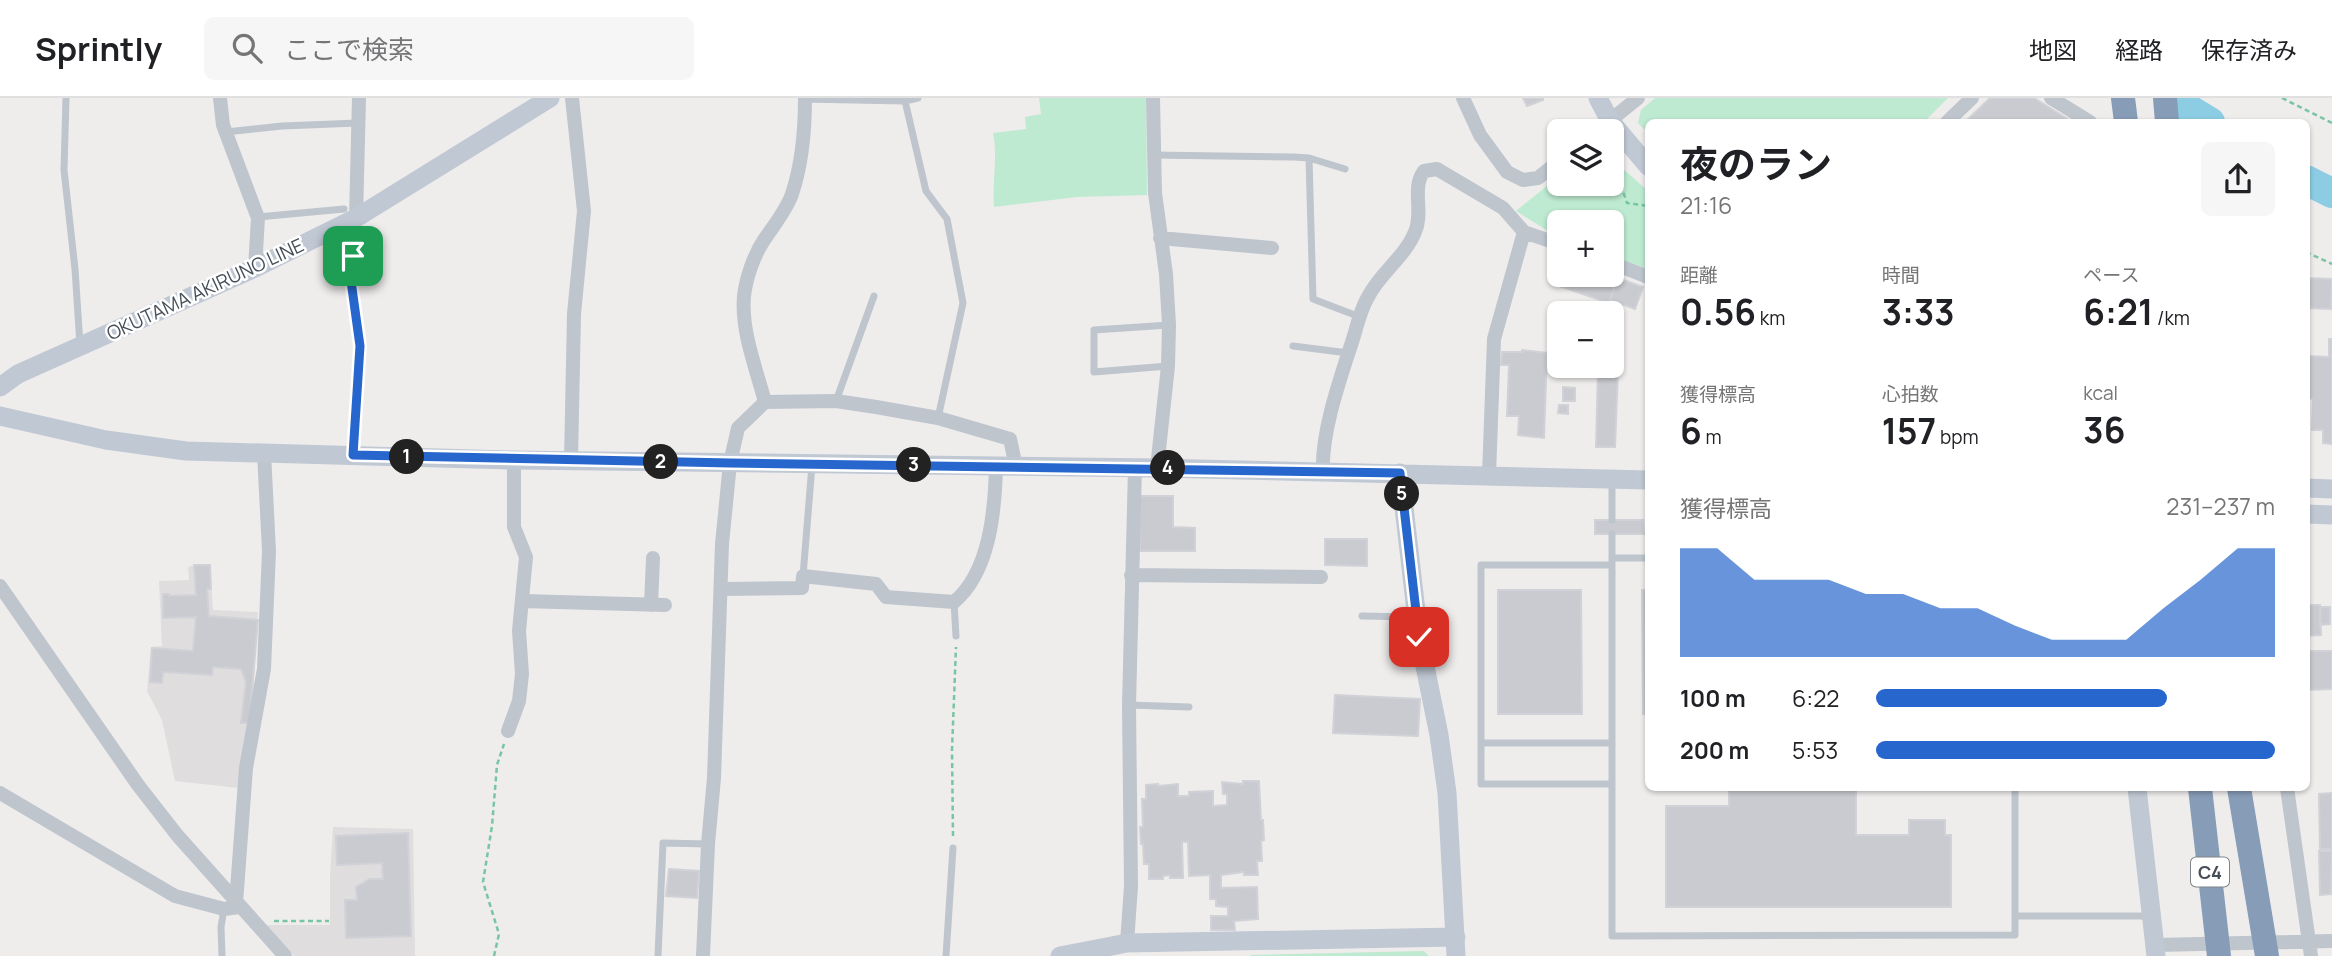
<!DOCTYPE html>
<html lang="ja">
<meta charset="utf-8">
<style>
body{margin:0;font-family:Manrope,"Noto Sans JP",sans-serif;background:#f6f6f6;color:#202124;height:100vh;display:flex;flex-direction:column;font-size:26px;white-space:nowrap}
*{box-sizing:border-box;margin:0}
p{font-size:23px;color:#757577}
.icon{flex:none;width:38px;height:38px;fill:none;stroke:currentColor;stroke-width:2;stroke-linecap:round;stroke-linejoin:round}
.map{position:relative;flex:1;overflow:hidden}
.drawer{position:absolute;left:1645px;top:21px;width:665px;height:672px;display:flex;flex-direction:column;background:#fff;border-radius:10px;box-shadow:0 2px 5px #0004}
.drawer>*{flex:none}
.fabs{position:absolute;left:1547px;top:21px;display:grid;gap:14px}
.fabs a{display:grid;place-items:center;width:77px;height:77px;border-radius:10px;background:#fff;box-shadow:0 2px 5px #0004;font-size:35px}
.pin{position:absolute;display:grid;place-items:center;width:60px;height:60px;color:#fff;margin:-30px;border-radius:14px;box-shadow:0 4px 10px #0006}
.km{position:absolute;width:35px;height:35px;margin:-18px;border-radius:50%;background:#222;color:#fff;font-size:19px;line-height:35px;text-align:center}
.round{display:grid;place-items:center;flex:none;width:74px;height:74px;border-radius:10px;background:#f6f6f6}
.summary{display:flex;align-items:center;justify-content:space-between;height:119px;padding:0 35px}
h1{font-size:38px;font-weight:700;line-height:52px}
.metrics{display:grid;grid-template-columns:repeat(3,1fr);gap:10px;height:119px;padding:7px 35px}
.metrics div{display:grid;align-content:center}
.metrics b{font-size:35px;font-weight:700}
.metrics small{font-size:19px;font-weight:400}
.metrics p{font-size:19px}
.chart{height:196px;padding:14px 35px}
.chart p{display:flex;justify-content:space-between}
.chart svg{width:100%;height:126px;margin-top:7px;fill:#2767cd;opacity:.7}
ul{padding:0 35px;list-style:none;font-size:23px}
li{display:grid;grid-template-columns:112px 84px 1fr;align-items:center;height:52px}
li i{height:18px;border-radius:9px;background:#2767cd}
header{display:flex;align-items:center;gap:42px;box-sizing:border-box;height:98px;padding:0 35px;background:#fff;border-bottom:2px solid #e0e0e0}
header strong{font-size:33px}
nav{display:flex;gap:38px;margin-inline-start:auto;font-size:24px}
.search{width:490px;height:63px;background:#f6f6f6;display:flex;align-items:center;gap:18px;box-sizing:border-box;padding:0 24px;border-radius:10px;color:#757577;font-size:26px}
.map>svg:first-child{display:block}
</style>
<header>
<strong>Sprintly</strong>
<div class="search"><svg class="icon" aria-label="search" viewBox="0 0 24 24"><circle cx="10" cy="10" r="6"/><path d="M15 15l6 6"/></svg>ここで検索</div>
<nav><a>地図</a><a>経路</a><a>保存済み</a></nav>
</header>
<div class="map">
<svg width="2332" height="858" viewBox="0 0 2332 858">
<rect width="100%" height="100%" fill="#efecec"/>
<!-- education -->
<path fill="#dfdddd" d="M194,467H210L213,512L258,514L253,600L239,690L175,683L162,622L147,593L151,549L162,548L159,483L189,482L188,469Z
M333,729L413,731L415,858H294L265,827H330V778Z"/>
<!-- green -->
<path fill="#bdead0" d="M1039,0H1146L1147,97L1077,99L994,109C992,84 998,60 993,35L1026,31L1025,19L1041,16Z
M1655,0H1948L1924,24H1648V35L1638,25L1641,12Z
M1612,59L1621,69L1648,93V171L1612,158V124H1559V140L1516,113L1559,78V86H1612Z
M1424,853L1429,858H1250L1251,857Z"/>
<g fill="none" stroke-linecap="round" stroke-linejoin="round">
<!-- river -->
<path stroke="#8dcde3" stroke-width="30" d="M2170,0L2210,24
M2306,82L2332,95"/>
</g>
<!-- building -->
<path fill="#cacbd0" stroke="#d0d2d7" stroke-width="2" d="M1523,0H1543V2L1527,8Z
M1990,0H2034L2069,22L2067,24H1965Z
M1563,177H1608L1618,180L1609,205L1559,188Z
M1618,180L1643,189L1635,211L1610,202Z
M2306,180L2332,181L2331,211L2306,210Z
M2329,241H2332V346L2323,345V332H2312L2313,301L2306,300L2307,258L2329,259Z
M1522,252L1547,255L1544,340L1518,337L1519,318H1507L1509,267H1501L1502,254H1522Z
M1598,271L1618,272L1615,349H1596Z
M1563,289L1575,290V303H1563Z
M1559,307H1568V316L1558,315Z
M1140,398H1173V429L1195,430V453H1140Z
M1595,422H1643L1644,436H1595Z
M1325,441H1367V468L1325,467Z
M194,467H210L211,491H207L209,518L258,522L249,625H241L246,584L241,571L213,569L212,577L163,574L162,585L150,584L152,550L193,553L196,519L163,520V496H169V498L196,497Z
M1498,492H1581L1582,616H1498Z
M1642,492H1648V616H1643Z
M2306,507H2320L2321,537L2306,538Z
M2320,509H2330V526L2320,527Z
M2306,553H2332V591L2306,592Z
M1335,597L1420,601L1418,638L1333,635Z
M1243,683H1259L1261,722H1263L1264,742L1261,743L1262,763H1257L1258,777H1244V774L1221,777V790L1257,789L1258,821L1234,823L1235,832H1211V818H1228V809L1216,808V801H1210V777L1189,778L1188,744H1182L1183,780H1170V777L1163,778V781H1149V766H1144L1143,746H1141L1140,729H1143L1142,701H1146V687L1158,686V688L1178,686V698H1189V694L1213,693V708L1227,707V696H1223L1222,684L1243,686Z
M1729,690H1856V737H1909V722H1945V737H1951V809H1666V708H1729Z
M2332,695V751H2320L2319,696Z
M408,735L411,838L346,840L345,802H357L356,789L370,781H383L382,765L337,767L336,738Z
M2319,753H2332L2331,796L2320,797Z
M669,771L699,773L697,800L666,798Z"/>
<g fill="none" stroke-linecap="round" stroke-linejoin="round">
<!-- path -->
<path stroke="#78c5a3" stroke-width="2.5" stroke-dasharray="5 3.5" stroke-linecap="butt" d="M2282,0L2332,25
M1612,73L1618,78L1627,105L1648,108
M2306,154L2332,166
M953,738L952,652L956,549
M274,823H329
M494,858L499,836L483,784L492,728L497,667L504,646"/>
<!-- lane -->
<path stroke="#bec5cd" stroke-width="7" d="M66,0L64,72L75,171L80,247
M803,1L905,3L918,0
M905,3L926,93L947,121L963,205L938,320
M226,34L282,28L358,25
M1154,57L1294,59L1309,60L1345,71
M1309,60L1313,201L1360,219
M258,119L344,111
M1293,248L1348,255
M1168,268L1094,274V232L1169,227
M836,303L874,198
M353,356L360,248L351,183L355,124
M1612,382V422
M1612,436V838L2015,837V690
M1612,460H1648
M1612,467H1481V686H1612
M803,478L812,367
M954,504L956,538
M1362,518L1415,519
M1129,607L1189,609
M1481,645H1612
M2015,818H2151
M222,858L221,829L224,811
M658,858L663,745L708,746
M946,858L953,750"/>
<!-- street -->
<path stroke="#bec5cd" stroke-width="14" d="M220,0L223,27L258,120L255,170
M1153,0L1155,95L1166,176L1169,227L1168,268L1157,370
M1463,0L1480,37L1507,74L1523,82L1538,80L1559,63
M2051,0L2090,24
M1947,24L1972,0
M1597,33L1638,0
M356,120L359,0
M1160,140L1272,150
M1612,165L1648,179
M765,304L836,303L876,309L938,320L1010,341L1016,369
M571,362L574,216L584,113L572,0
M1323,374C1321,335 1340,281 1352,244C1357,229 1360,212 1368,199C1380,175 1405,159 1415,134C1424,114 1411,90 1424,73L1437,71L1503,110L1524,134L1559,146
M1489,377L1494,241L1524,134
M1131,477L1321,479
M0,488L138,687L177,737L285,858
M722,491L802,490L803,478L876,486L886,499L954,504C990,474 995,412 996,368
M522,503L665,507
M651,507L653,460
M508,633L519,603L522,576L519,533L526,459L514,429V362
M2287,690L2311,858
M0,695L175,798L224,811L239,809
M236,805L246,670L264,571L269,453L264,355
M1127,845L1131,788L1129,607L1135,370
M2155,847L2332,843
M703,858L708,746L714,680L722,446L730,365L738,330L765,304C756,270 741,233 744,198C746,180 754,157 764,142C774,127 786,113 792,96C802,66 805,31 805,0"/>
<!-- secondary -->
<path stroke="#c0c8d4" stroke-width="19" d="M1598,0L1610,23L1648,68
M0,289L18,276L255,170L356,120L550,0
M0,318L106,342L186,353L514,362L1157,370L1648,382
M1400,375L1419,539L1439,637L1447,695L1456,858
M2306,390L2332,391
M2306,416L2332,417
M2137,690L2156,858
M1060,858L1127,845L1456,839"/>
<!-- highway -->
<path stroke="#879cb7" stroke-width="24" d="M2123,0L2126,24
M2165,0L2167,24
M2200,690L2219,858
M2239,690L2267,858"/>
</g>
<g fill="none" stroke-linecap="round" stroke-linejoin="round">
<!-- route casing -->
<g stroke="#fff" stroke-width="14">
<path id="route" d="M353,158L351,183L360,248L353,357L730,365L1400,375L1419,539"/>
</g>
<!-- route -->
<use href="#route" stroke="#2767cd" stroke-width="9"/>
</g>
<g text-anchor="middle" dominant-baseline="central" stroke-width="5" stroke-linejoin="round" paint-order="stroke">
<!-- shield labels -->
<rect fill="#fff" stroke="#7e8389" stroke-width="2" x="2191" y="759.5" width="38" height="29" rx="5"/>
<g font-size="18" font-weight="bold" fill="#464e57">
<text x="2210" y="774">C4</text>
</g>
<!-- street labels -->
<g font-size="19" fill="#464e57" stroke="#fff">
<text transform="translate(205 191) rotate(-25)">OKUTAMA AKIRUNO LINE</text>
</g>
</g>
</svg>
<div class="fabs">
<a><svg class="icon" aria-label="layers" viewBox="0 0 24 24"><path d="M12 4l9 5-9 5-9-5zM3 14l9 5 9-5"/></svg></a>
<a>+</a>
<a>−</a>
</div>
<div class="pin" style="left:353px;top:158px;background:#1e9e55"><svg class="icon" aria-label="arrive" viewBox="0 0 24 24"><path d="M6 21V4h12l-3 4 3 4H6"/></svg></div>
<div class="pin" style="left:1419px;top:539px;background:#d93025"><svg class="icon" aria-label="check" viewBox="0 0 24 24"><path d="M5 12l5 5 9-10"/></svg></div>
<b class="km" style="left:407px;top:359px">1</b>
<b class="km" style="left:661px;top:364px">2</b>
<b class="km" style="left:914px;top:367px">3</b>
<b class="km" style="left:1168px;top:370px">4</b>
<b class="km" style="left:1402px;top:396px">5</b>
<section class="drawer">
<div class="summary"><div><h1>夜のラン</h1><p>21:16</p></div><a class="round"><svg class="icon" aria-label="share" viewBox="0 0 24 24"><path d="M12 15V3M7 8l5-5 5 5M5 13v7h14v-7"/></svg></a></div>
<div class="metrics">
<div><p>距離</p><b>0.56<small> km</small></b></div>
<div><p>時間</p><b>3:33</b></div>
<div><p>ペース</p><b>6:21<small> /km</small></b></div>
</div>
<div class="metrics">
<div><p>獲得標高</p><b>6<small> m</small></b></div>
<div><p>心拍数</p><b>157<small> bpm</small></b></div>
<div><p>kcal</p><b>36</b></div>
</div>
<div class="chart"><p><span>獲得標高</span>231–237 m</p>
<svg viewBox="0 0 160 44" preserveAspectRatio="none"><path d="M0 44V6L10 6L20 17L30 17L40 17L50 22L60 22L70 27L80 27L90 33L100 38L110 38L120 38L130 27L140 17L150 6L160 6V44z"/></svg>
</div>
<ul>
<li><b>100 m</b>6:22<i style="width:73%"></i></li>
<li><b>200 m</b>5:53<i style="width:100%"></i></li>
</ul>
</section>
</div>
